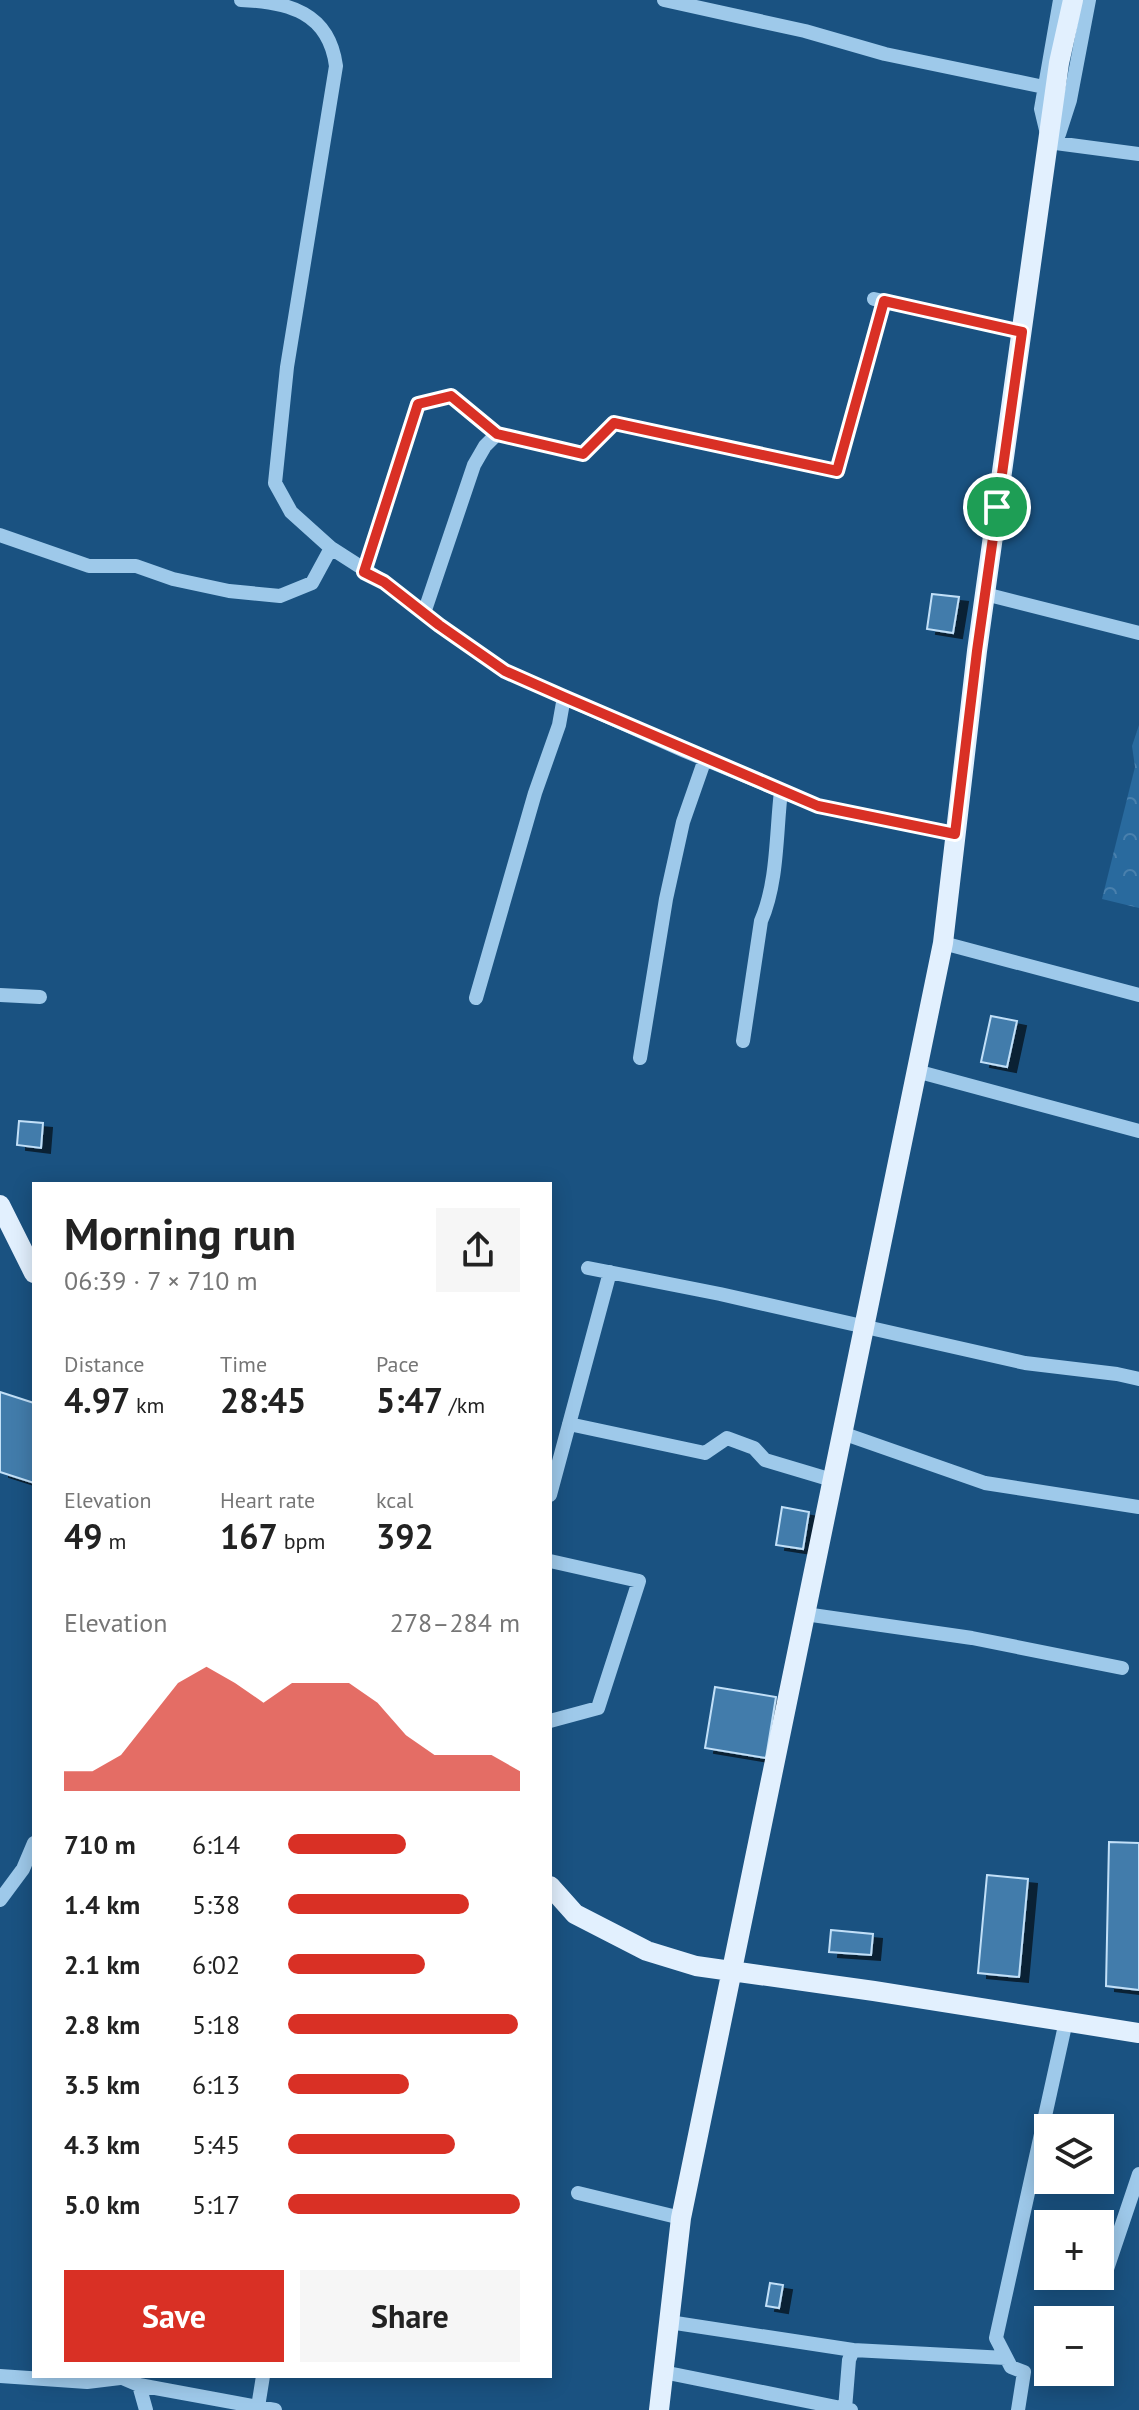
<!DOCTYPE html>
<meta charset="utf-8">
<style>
body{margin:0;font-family:"PT Sans",sans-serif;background:#f6f6f6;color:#222;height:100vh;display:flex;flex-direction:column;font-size:30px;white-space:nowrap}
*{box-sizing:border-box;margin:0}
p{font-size:26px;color:#767676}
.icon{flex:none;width:44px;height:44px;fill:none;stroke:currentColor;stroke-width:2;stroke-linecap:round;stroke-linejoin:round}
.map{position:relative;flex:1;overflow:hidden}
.drawer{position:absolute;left:32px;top:1182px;width:520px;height:1196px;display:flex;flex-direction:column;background:#fff;border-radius:0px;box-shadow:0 4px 20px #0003}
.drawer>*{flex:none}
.fabs{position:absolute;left:1034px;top:2114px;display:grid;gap:16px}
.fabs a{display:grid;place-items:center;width:80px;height:80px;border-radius:0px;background:#fff;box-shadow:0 4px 20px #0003;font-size:40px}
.pin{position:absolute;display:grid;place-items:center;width:68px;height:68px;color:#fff;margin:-34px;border:4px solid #fff;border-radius:50%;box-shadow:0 2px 8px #0007}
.round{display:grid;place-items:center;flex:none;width:84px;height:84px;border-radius:0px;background:#f6f6f6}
.head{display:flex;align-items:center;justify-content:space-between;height:136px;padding:0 32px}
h1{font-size:44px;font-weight:700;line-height:60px}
.stats{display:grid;grid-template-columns:repeat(3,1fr);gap:12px;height:136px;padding:8px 32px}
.stats div{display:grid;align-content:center}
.stats b{font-size:34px;font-weight:700}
.stats small{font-size:22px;font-weight:400}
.stats p{font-size:22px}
.chart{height:224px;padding:16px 32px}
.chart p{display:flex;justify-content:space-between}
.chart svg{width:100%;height:144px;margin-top:8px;fill:#d93025;opacity:.7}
.primary-button{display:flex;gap:16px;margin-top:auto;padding:16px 32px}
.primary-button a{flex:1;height:92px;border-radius:0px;background:#d93025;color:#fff;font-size:32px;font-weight:700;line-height:92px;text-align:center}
.primary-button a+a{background:#f6f6f6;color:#222}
ul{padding:0 32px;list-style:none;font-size:26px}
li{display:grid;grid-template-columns:128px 96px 1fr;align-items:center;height:60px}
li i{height:20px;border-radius:10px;background:#d93025}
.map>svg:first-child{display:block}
</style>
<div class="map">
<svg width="1139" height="2410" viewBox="0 0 1139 2410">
<defs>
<pattern id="park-crowns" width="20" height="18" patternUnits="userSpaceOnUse" patternTransform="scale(2)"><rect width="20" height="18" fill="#296a9e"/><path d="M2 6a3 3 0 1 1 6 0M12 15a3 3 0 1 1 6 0" fill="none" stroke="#4980ad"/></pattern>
<filter id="shadow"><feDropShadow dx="9" dy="5" stdDeviation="0" flood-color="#0009"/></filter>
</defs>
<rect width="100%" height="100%" fill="#1a5281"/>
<!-- park -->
<path fill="url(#park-crowns)" d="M1139,725V908L1102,899L1135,767L1132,746Z"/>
<!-- building -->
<path fill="#437cab" stroke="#c2e0f8" stroke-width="2" filter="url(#shadow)" d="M932,594L959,597L953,633L927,629Z
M991,1016L1017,1021L1007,1067L981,1062Z
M19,1121L43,1123L41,1148L17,1145Z
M0,1392L34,1403V1483L0,1472Z
M782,1507L809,1512L803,1549L776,1545Z
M715,1687L776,1697L766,1758L705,1748Z
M1109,1842L1139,1843V1990L1106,1986Z
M987,1875L1028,1879L1019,1977L978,1973Z
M831,1930L873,1934L871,1955L829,1952Z
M770,2283L783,2285L779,2308L766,2306Z"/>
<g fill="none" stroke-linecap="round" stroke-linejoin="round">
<!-- minor -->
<path stroke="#9ec9ea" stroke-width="14" d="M241,0C288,2 329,12 336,66L287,367L275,483L291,512L331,548L384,582L439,625L505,671L685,751L818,806L955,834
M664,0L805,31L885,54L1044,87
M1046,130L1041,109L1060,0
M1048,142L1059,134L1070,100L1089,0
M1048,142L1139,154
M874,299L1022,332
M0,535L89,566H136L173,579L229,591L280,596L312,583L331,548
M364,572L418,404L451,396L497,434
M985,594L1139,633
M424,613L474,465L485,446L497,434L583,454L614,423L837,471L884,301
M943,943L1139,995
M0,995L40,997
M476,998L535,793L559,725L564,697
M743,1041L761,921C778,882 776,832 781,791
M640,1058L666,899L683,822L705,759
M916,1071L1139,1131
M588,1268L720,1294L1025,1363L1117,1374L1139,1379
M569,1424L705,1453L727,1438L754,1448L765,1460L832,1480
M842,1433L985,1483L1139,1507
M550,1495L610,1272
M550,1561L639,1581L598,1708L550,1721
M805,1614L972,1638L1122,1668
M0,1900L23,1869L34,1843
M578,2193L681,2218
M1106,2272L1139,2174
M669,2322L853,2350
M663,2372L851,2410
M0,2376L87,2382L120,2378
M118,2376L139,2385L275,2410
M139,2385L146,2410
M258,2407L263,2376
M845,2409L849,2360L853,2350L1006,2358
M1018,2410L1024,2372L1011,2367L996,2338L1066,2021"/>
<!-- major -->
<path stroke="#e2f0fe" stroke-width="20" d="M0,1205L34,1273
M550,1886L575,1914L647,1951L696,1966L874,1991L1139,2033
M659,2410L681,2218L943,943L977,651L1059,63L1073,0"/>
</g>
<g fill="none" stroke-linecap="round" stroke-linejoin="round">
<!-- route casing -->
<g stroke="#fff" stroke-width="16">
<path id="route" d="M884,301L1022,332L977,651L955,834L818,806L564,697L505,671L439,625L384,582L364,572L418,404L451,396L497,434L583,454L614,423L837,471Z"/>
</g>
<!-- route -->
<use href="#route" stroke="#d93025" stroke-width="10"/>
</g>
</svg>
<div class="fabs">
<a><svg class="icon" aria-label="layers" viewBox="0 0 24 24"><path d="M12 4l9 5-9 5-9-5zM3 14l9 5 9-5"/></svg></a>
<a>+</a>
<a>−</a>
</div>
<div class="pin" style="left:997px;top:507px;background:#1e9e55"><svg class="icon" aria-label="arrive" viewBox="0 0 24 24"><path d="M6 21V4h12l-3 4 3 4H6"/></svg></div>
<section class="drawer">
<div class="head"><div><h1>Morning run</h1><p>06:39 · 7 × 710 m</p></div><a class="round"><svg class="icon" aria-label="share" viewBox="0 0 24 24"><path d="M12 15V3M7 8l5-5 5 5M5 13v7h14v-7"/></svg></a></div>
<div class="stats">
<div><p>Distance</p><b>4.97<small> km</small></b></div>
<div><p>Time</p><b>28:45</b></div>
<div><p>Pace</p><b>5:47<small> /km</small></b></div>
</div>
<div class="stats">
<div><p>Elevation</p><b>49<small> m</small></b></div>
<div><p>Heart rate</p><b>167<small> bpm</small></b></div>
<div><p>kcal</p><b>392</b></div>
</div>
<div class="chart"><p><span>Elevation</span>278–284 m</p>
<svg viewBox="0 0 160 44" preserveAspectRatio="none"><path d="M0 44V38L10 38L20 33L30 22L40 11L50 6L60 11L70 17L80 11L90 11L100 11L110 17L120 27L130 33L140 33L150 33L160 38V44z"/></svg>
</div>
<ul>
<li><b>710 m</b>6:14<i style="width:51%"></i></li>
<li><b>1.4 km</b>5:38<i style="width:78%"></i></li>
<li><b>2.1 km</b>6:02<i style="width:59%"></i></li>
<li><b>2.8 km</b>5:18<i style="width:99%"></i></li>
<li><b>3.5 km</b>6:13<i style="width:52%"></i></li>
<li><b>4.3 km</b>5:45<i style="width:72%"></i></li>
<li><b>5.0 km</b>5:17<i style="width:100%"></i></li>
</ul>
<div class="primary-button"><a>Save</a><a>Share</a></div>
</section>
</div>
